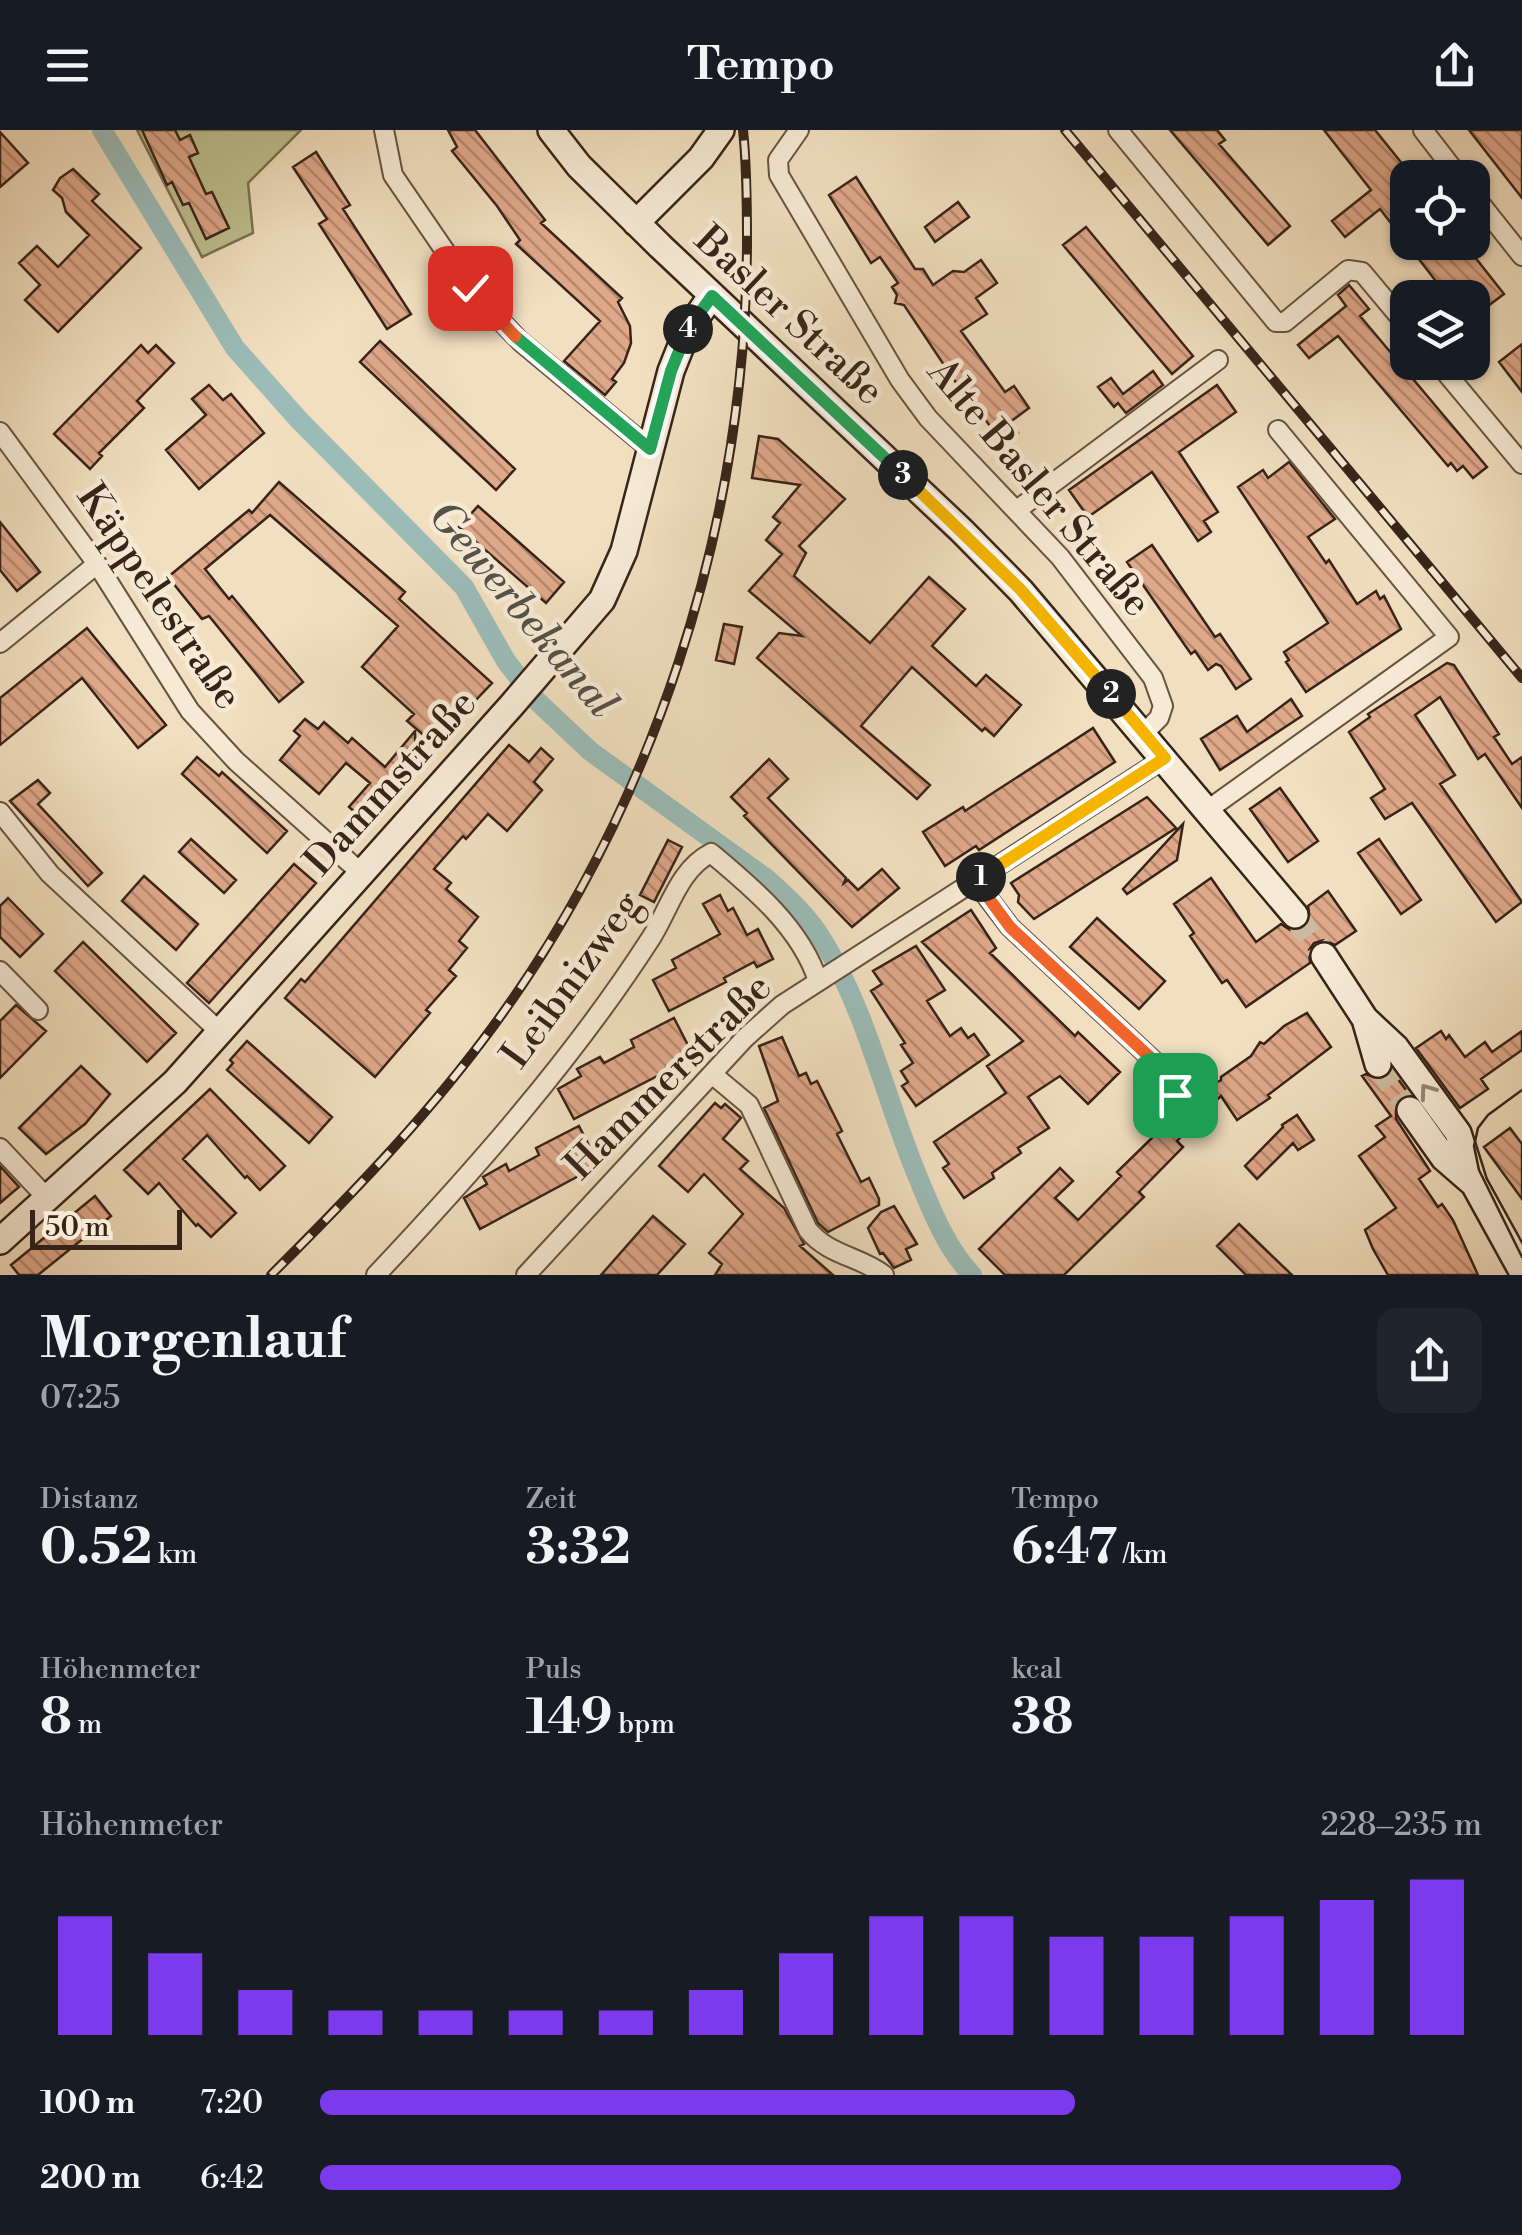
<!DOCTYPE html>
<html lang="de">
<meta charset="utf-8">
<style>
body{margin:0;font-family:"Libre Bodoni",serif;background:#20242c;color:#f1f3f6;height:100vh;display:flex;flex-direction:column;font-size:38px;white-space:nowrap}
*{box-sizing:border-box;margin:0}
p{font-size:32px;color:#9ea1a6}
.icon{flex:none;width:55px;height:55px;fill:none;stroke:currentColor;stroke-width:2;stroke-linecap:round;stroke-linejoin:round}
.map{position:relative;height:1145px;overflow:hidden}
.drawer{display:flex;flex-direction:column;background:#171b24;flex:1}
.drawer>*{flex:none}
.controls{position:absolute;left:1390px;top:30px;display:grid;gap:20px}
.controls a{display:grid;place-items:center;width:100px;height:100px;border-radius:20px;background:#171b24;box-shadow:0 2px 8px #0004;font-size:50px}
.scale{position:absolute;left:30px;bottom:25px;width:152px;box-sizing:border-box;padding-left:10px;border:5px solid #372418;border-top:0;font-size:28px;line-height:35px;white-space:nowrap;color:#372418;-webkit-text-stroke:8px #f6ead5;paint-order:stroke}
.pin{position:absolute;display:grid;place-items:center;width:85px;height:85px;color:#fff;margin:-42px;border-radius:20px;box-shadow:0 5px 15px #0006}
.km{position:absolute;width:50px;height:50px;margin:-25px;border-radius:50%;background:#222;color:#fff;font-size:28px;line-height:50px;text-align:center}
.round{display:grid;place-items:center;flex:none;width:105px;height:105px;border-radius:20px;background:#20242c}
.head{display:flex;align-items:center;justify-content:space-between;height:170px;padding:0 40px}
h1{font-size:55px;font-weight:800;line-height:75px}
.metrics{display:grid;grid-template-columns:repeat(3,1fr);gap:15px;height:170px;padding:10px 40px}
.metrics div{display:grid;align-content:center}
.metrics b{font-size:50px;font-weight:800}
.metrics small{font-size:28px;font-weight:400}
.metrics p{font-size:28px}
.chart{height:280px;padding:20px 40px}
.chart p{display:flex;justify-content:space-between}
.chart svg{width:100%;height:180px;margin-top:10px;stroke:#7c3aed;stroke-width:6}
ul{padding:0 40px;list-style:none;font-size:32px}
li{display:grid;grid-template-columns:160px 120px 1fr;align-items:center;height:75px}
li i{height:25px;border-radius:12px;background:#7c3aed}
header{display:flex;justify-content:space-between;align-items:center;height:130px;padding:0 40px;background:#171b24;font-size:45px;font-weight:800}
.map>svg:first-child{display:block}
</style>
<header><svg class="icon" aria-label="menu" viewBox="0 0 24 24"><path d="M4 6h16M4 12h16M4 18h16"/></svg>Tempo<svg class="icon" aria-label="share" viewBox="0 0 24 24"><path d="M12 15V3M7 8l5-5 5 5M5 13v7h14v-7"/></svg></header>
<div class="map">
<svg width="1522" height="1145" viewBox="0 0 1522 1145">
<defs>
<pattern id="building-back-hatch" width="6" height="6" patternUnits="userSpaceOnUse" patternTransform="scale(2.5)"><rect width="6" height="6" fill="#dfa889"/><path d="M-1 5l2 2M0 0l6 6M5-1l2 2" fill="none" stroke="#b6896f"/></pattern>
</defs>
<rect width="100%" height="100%" fill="#f1dfbf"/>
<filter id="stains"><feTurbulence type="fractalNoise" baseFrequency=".002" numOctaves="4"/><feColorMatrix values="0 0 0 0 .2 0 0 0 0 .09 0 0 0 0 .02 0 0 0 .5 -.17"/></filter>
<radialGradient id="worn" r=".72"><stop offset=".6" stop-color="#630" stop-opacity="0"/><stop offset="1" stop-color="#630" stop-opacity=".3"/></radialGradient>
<!-- grass -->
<path fill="#bec08f" stroke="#7a7254" stroke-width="2.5" d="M137,0H301L248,53L253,103L202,127Z"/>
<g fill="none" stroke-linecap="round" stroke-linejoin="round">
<!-- canal -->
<path stroke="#9bbcb7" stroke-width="20" d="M102,0L235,218L299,290L464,457L506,531L537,571L590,621L767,749C787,767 809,787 823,811C866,880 886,970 917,1045C932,1081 945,1116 972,1145"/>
</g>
<!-- building -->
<path fill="url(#building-back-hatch)" stroke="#372418" stroke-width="2.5" d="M142,0H175L180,10L190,5L198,23L189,27L206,64L212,62L229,98L206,109L189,73L183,75L172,52L167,55Z
M448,0H475L545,90L541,93L622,168L618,172L630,196L631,213L624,233L612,249L616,252L605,265L564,231L600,191L516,114L520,110L497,76L452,21L457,17Z
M1170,0H1217L1225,10L1219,14L1290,96L1268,115Z
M1324,0H1375L1408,41V112H1463L1504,164L1472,188V168H1449L1380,79L1345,107L1332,91L1371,60Z
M1469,0H1522V68Z
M0,2L28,33L0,57Z
M316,22L350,75L343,79L411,184L387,199L319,94L327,89L293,37Z
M73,39L99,64L92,71L141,118L58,202L25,170L40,155L19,133L37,116L58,137L89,105L66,82L62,68L53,60L60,48Z
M856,47L915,139H923L933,155L953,141L964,142L981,130L997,153L976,168L987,184L961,201L1005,262L1014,256L1029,278L1010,292L1018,303L1006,312L1001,305L998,307L958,252L956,253L904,175L895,173L897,165L892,157L898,153L880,127L871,133L829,65Z
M958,72L969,87L935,112L925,97Z
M1086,97L1193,226L1172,244L1063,115Z
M1349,155L1369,179L1360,186L1487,337L1473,348L1463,336L1457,341L1451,333L1448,336L1338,206L1309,228L1298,215L1346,176L1338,165Z
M380,211L515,339L496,360L360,232Z
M1522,214V262L1499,232Z
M141,215L148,223L156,215L174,233L137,271L144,278L99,323L102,326L90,339L54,304Z
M1153,241L1163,255L1126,283L1118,273L1114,277L1098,257L1111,248L1123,264Z
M209,255L223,270L231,264L264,303L199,359L166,320L206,285L192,269Z
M1217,255L1236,282L1179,322L1218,382L1204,391L1211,402L1198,411L1152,342L1088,387L1069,360Z
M759,306L778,309L845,369L799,416L806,423L794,446L870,513L929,447L965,479L932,516L976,556L986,545L1021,575L994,606L985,598L982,601L912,537L861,596L930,655L917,669L757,528L779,503L802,506L749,461L782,424L766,410L780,393L773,387L800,355L752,348Z
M1289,332L1335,389L1308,407L1326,433L1329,430L1357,474L1376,461L1380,469L1384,466L1401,499L1306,562L1286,532L1289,530L1284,522L1328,493L1238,357L1263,340L1268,348Z
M279,352L405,462L399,469L492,553L434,614L407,591L414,584L362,537L398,496L270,385L205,439L229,469L232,466L303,552L279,572L209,486L202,489L168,447L249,380L252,383Z
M478,376L564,452L546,473L459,397Z
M0,392L40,442L17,461L0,440Z
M1152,415L1215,507L1220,504L1251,549L1236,559L1221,536L1216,534L1208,540L1195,521L1191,524L1127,432Z
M724,494L742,497L734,534L716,530Z
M87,498L166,595L138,618L82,548L0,615V568Z
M1447,533L1454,535L1499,604L1494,607L1512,634L1522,627V678L1485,624L1478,629L1440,567L1415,585L1455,645L1440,654L1522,772L1496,792L1412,673L1385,689L1371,668L1385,659L1349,602L1370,587L1368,584Z
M1291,569L1302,586L1220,640L1201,609L1237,586L1247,602Z
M305,589L318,599L324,592L348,613L352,608L385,637L415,601L416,638L368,694L349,677L370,653L346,633L319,664L280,630L300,606L294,601Z
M1093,598L1115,632L979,720L976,716L945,736L923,702L963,677L965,681Z
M509,615L529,632L541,618L553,629L534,652L542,660L507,701L488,684L466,709L463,706L434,739L451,753L446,759L478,787L459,811L467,818L449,840L456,846L426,880L430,883L375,947L285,868L301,849L305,852Z
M197,627L219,646L222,642L287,701L267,723L182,644Z
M769,629L788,649L768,668L846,748L844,753L848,750L858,760L882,739L899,758L852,797L744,686L747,683L731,667Z
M38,650L50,663L38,674L102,743L88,756L10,671Z
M1280,658L1318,711L1288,732L1250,679Z
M1147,667L1176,698L1034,789L1018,772L1019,765L1011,753Z
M1183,694L1177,730L1127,764L1123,759Z
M191,709L236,750L224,763L179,722Z
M1379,709L1421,770L1401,784L1358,723Z
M668,710L682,717L654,772L640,765Z
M294,734L316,753L209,873L187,853Z
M144,746L198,794L176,820L122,771Z
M1211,748L1256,812L1281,794L1290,800L1305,798L1310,790L1308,776L1328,761L1356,801L1335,815L1324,810L1314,813L1309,820L1310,833L1246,877L1227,850L1222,853L1190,806L1194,803L1174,774Z
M720,765L728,781L733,778L747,805L758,799L773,829L757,837L754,832L724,848L726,852L669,881L653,850L676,838L672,830L720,804L703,774Z
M8,768L43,804L20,827L0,807V776Z
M971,780L996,818L990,823L1075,906L1078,902L1120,942L1088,974L1060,946L1028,967L1049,998L1018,1018L1021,1023L992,1043L994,1048L964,1068L943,1038L949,1034L934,1012L1006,963L987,936L1023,911L922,812Z
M1097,788L1165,851L1139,879L1070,817Z
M83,812L176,903L147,932L55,841Z
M916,816L945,860L927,871L950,906L961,898L968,908L974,904L989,925L916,976L902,956L908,952L901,941L913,933L901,915L905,913L871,861L882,854L873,841Z
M16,875L46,901L0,948V891Z
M1307,883L1331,917L1268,965L1270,968L1237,990L1221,966L1177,1011L1183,1017L1139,1062L1144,1067L1064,1145H1005L979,1119L1060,1038L1073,1051L1055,1068L1078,1090L1121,1046L1117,1042L1198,963L1221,950V947L1251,926L1260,912L1264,914L1284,896Z
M674,888L694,927L574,989L558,959L581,946L577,939L600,927L604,933L634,917L631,910Z
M1441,901L1446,909L1449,905L1465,927L1485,912L1492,922L1522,901V920L1481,949L1488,959L1460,978L1416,918Z
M782,907L799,946L806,943L811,954L817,951L842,1001L837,1004L861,1052L869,1048L879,1069V1075L828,1102L818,1093L764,978L778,971L759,916Z
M247,911L332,987L309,1013L227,940L233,933L230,930Z
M81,936L110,964L85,994L46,1024L19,998Z
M1392,941L1409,964L1396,972V989L1430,1041L1419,1049L1438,1077L1442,1074L1453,1090L1478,1145H1388L1373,1119L1365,1100L1396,1078L1359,1026L1385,1007L1376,996L1391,986L1362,946L1366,944L1382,950Z
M210,959L285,1036L260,1060L247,1046L245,1048L207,1005L183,1029L236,1083L211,1107L198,1094L196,1096L159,1053L148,1064L124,1040Z
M715,973L721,978L725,974L741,988L723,1009L748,1031L740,1039L784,1078L804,1114L800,1116L833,1145H715L722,1134L709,1123L743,1084L704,1044L688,1062L659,1036Z
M1297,985L1314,1010L1298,1020L1293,1013L1257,1049L1245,1036L1283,997L1282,995Z
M579,996L599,1035L480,1099L464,1068L487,1054L483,1047L506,1034L509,1041L539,1025L536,1018Z
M1510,998L1522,1014V1069L1484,1017Z
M0,1036L19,1057L0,1073Z
M95,1066L111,1086L38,1145H19L11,1135Z
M894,1076L917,1114L906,1119L911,1130L894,1138L883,1123L880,1124L868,1098L881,1082Z
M653,1086L685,1114L657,1145H601Z
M1239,1094L1269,1123L1292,1145H1246L1217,1116Z"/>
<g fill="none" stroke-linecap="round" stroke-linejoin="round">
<!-- secondary-tunnel -->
<path stroke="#ccba9e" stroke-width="25" stroke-dasharray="25 12" stroke-linecap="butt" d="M1295,785L1324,826
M1378,934L1410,980"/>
<!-- street casing -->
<g stroke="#665342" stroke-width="22">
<path id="street" d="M384,0L393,45L473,162L521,212L650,319
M799,0L778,30L779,45L900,250L928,288L1060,427L1153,548L1163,576L1159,588L1144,603
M1118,0L1276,192H1285L1348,140L1362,142L1408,197
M1423,0L1460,48
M1472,63L1522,126
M1437,232L1522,334
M0,302L97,434L190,581L236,631L360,742
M1017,380L1218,230
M0,513L97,434
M1209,679L1449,507L1278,300
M0,682L50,744L220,902
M975,751L1010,797L1155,932L1175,957V965
M0,841L38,880
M712,944L749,975L808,1100C829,1126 860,1126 884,1145
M0,1018L47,1068
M376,1145C474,1041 573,929 651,808C669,780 679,739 711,723C753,758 801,798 818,851
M526,1145L745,908L782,875L1165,628"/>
</g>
<!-- secondary casing -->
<g stroke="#372418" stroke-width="30">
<path id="secondary" d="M551,0L579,36L660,116L962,401L1021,461L1295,785
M636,93L701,28L721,0
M1324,826L1365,889L1378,934
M1365,889L1396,918L1458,1003L1474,1054L1522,1141
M1410,980L1444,1028L1474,1054
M0,1111L175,952L511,576L602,470L624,421L671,241L687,201L712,165"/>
</g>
<!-- street -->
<use href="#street" stroke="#f6ead5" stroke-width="18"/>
<!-- secondary -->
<use href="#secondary" stroke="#f6ead5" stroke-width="25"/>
<!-- tram -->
<path stroke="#372418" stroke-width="2.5" d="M1522,960L1488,985L1478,998L1474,1016L1479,1040L1522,1127"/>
<!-- rail casing -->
<g stroke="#372418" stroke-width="10">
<path id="rail" d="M1065,0L1522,548
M271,1145C346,1070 419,995 483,910C653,685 746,395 747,113C747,76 747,37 743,0"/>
</g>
<!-- rail -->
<use href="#rail" stroke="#f6ead5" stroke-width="6" stroke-dasharray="19" stroke-linecap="butt"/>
</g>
<!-- one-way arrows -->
<defs><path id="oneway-chevron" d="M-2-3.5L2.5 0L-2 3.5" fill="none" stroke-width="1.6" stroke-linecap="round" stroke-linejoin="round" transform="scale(2.5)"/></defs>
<use stroke="#968776" href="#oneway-chevron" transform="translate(1427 961) rotate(-126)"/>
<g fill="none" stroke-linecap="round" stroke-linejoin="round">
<!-- split-1 casing -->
<g stroke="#fff" stroke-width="20">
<path id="split-1" d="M981,747L976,751L1010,797L1155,932L1176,957L1175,965"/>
</g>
<!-- split-2 casing -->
<g stroke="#fff" stroke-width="20">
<path id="split-2" d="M981,747L1165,628L1111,564"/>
</g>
<!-- split-3 casing -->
<g stroke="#fff" stroke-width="20">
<path id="split-3" d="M903,345L1021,460L1111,564"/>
</g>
<!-- split-4 casing -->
<g stroke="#fff" stroke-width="20">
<path id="split-4" d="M688,199L712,166L903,345"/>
</g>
<!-- split-5 casing -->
<g stroke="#fff" stroke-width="20">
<path id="split-5" d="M515,206L650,319L671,241L688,199"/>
</g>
<!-- split-6 casing -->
<g stroke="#fff" stroke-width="20">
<path id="split-6" d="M470,158L515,206"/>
</g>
<!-- split-1 -->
<use href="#split-1" stroke="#f0652b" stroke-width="12"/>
<!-- split-2 -->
<use href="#split-2" stroke="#f5b400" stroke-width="12"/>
<!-- split-3 -->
<use href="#split-3" stroke="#f5b400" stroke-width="12"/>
<!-- split-4 -->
<use href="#split-4" stroke="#22a559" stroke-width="12"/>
<!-- split-5 -->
<use href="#split-5" stroke="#22a559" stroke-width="12"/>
<!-- split-6 -->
<use href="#split-6" stroke="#f0652b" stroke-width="12"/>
</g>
<g text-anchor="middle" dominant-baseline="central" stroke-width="9" stroke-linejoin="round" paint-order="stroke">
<!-- street labels -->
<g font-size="40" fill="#372418" stroke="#f6ead5">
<text transform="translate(789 186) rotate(43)">Basler Straße</text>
<text transform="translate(1039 358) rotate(50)">Alte Basler Straße</text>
<text transform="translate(159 467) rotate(56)">Käppelestraße</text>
<text transform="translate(391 653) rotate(-48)">Dammstraße</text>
<text transform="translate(572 850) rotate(-54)">Leibnizweg</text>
<text transform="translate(669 947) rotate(-45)">Hammerstraße</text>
</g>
<!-- water labels -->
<g font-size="42" font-style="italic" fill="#555248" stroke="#f6ead5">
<text transform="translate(522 480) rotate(50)">Gewerbekanal</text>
</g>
</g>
<rect width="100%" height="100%" filter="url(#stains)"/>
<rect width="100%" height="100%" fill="url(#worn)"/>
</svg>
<div class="controls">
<a><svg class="icon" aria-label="locate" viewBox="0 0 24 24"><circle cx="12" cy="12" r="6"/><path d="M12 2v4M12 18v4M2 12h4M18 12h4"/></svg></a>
<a><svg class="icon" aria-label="layers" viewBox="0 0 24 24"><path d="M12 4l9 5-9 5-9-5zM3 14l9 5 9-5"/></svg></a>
</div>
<div class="scale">50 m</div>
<div class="pin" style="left:1175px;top:965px;background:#1e9e55"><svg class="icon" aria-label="arrive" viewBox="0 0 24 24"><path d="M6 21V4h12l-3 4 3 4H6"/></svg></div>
<div class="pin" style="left:470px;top:158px;background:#d93025"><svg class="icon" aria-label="check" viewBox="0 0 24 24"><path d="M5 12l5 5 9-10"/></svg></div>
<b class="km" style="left:981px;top:747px">1</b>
<b class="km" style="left:1111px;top:564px">2</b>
<b class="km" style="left:903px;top:345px">3</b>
<b class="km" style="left:688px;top:199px">4</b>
</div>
<section class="drawer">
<div class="head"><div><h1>Morgenlauf</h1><p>07:25</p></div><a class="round"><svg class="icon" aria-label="share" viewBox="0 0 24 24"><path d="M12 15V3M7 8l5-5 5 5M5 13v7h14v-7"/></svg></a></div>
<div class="metrics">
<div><p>Distanz</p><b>0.52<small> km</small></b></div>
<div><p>Zeit</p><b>3:32</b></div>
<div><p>Tempo</p><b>6:47<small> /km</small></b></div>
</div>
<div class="metrics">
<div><p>Höhenmeter</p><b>8<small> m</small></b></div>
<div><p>Puls</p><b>149<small> bpm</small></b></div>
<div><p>kcal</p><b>38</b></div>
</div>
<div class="chart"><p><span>Höhenmeter</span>228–235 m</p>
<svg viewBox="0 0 160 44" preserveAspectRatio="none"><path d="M5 44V15M15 44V24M25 44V33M35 44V38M45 44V38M55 44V38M65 44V38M75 44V33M85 44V24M95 44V15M105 44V15M115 44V20M125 44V20M135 44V15M145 44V11M155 44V6"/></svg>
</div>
<ul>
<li><b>100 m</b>7:20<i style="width:65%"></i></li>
<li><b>200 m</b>6:42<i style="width:93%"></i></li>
</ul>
</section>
